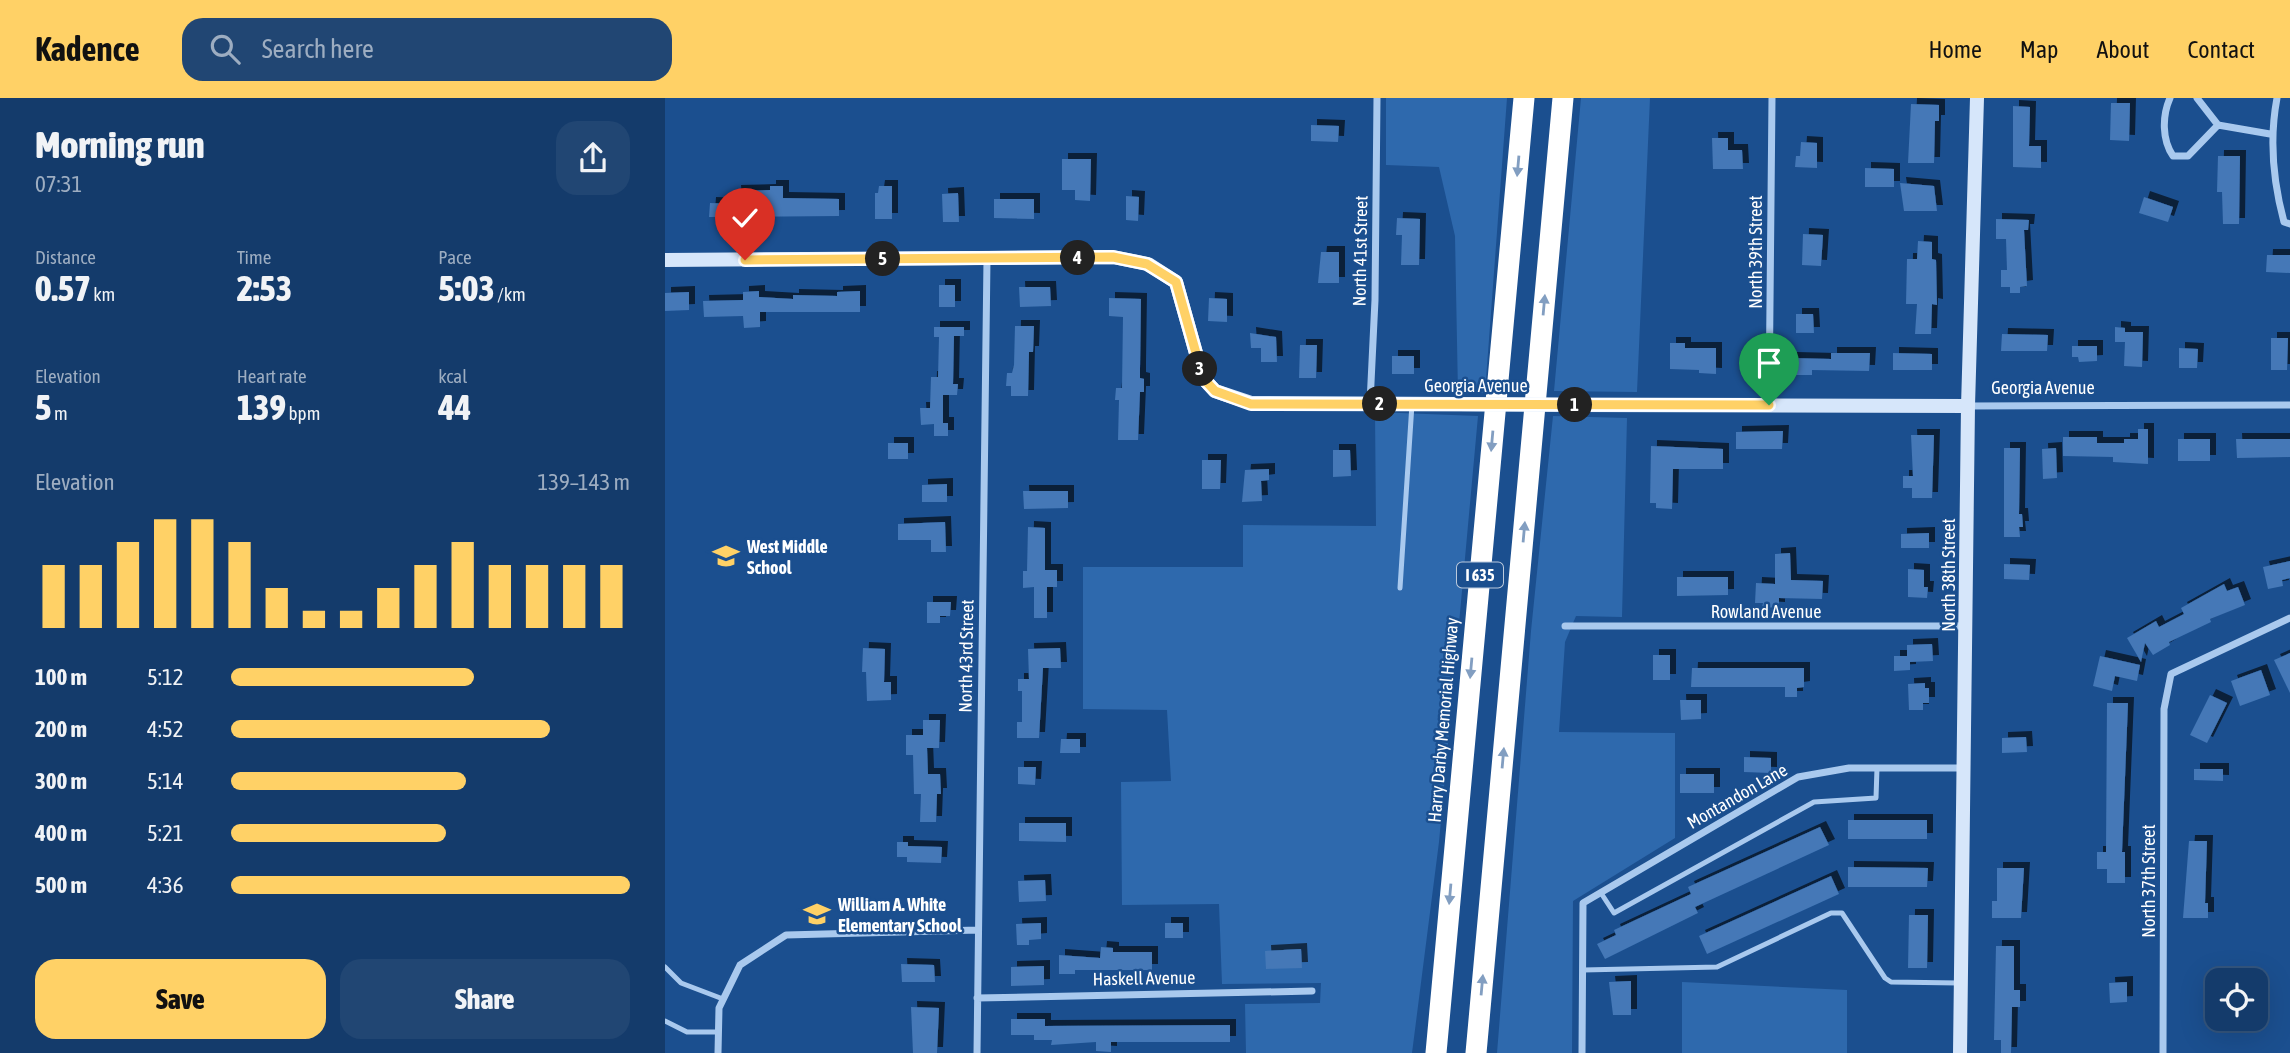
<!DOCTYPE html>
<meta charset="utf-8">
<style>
body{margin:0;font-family:"Asap Condensed",sans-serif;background:#214673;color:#f1f3f6;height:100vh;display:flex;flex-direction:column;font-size:26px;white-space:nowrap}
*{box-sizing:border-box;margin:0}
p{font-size:23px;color:#9dadc1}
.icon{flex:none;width:38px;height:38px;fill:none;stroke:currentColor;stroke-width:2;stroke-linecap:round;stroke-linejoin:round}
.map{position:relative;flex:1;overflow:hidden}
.drawer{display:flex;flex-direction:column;background:#143b6b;width:665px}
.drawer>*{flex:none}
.buttons{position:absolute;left:1540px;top:870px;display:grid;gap:14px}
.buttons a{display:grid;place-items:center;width:63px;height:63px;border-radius:14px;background:#143b6b;box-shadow:0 7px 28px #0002,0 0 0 2px #33557e;font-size:35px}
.pin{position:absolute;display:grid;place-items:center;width:60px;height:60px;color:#fff;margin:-72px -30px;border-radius:50% 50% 50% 0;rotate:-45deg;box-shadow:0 0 7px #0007}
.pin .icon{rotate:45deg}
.km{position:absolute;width:35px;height:35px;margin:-18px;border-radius:50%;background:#222;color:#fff;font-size:19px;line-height:35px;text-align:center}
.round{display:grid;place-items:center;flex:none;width:74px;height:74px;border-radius:21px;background:#214673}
.headline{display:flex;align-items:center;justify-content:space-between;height:119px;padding:0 35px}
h1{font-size:38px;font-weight:800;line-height:52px}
.stats{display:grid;grid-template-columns:repeat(3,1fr);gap:10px;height:119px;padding:7px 35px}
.stats div{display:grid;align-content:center}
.stats b{font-size:35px;font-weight:800}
.stats small{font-size:19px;font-weight:400}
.stats p{font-size:19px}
.chart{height:196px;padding:14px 35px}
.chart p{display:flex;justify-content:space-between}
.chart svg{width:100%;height:126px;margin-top:7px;stroke:#ffd166;stroke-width:6}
.button{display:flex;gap:14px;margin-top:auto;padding:14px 35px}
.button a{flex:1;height:80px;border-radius:21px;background:#ffd166;color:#111;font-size:28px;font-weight:800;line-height:80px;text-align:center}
.button a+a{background:#214673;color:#f1f3f6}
ul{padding:0 35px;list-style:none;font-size:23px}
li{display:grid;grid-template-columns:112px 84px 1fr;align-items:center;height:52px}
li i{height:18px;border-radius:9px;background:#ffd166}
header{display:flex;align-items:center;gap:42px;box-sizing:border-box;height:98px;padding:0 35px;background:#ffd166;color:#111}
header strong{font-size:33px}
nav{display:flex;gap:38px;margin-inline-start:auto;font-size:24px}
.search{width:490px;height:63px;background:#214673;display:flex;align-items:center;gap:18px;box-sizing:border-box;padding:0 24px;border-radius:21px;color:#9dadc1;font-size:26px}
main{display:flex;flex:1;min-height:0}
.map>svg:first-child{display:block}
</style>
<header>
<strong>Kadence</strong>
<div class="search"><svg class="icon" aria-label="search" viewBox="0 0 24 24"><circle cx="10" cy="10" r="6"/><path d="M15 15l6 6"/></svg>Search here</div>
<nav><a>Home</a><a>Map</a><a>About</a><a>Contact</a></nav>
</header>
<main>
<section class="drawer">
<div class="headline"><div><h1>Morning run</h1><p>07:31</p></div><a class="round"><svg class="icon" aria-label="share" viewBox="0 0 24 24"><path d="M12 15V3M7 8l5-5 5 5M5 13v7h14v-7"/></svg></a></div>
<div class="stats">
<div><p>Distance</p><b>0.57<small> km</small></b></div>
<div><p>Time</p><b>2:53</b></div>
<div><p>Pace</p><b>5:03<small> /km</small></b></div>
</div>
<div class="stats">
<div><p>Elevation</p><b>5<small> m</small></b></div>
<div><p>Heart rate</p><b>139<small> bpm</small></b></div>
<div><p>kcal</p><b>44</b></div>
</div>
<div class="chart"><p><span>Elevation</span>139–143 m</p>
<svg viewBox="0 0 160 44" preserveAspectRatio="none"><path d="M5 44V22M15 44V22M25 44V14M35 44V6M45 44V6M55 44V14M65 44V30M75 44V38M85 44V38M95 44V30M105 44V22M115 44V14M125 44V22M135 44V22M145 44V22M155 44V22"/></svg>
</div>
<ul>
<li><b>100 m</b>5:12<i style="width:61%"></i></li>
<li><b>200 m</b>4:52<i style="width:80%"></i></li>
<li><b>300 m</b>5:14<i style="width:59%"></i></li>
<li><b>400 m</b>5:21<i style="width:54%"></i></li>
<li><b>500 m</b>4:36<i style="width:100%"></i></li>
</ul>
<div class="button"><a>Save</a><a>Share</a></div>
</section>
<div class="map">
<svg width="1625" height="955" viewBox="0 0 1625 955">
<defs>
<filter id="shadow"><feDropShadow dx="6" dy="-6" stdDeviation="0" flood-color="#0009"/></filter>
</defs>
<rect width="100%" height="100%" fill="#1b4f8f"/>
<!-- green -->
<path fill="#2e69ad" d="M721,0H842L820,295L793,296L790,138L774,69L721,67Z
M916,0H985L972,294L889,293Z
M710,314L813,318L774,744L747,955H581L580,906L655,905L656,885L557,886L554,806L457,807L456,684L506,683L502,612L418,611V469H578V427L711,428Z
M888,318L962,320L957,519L911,518L900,544L894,634L1010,635V740L908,803L907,955H832L866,533Z
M1017,884L1182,892V955H1017Z"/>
<!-- building -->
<path fill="#4478b7" filter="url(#shadow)" d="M1446,5H1465L1464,43L1445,42Z
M1246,6L1274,7V23H1270L1269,65H1243Z
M1348,8L1365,9L1364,48H1376V70L1348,69Z
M646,27L674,28L673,44L646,43Z
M1047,40H1063V52H1077L1078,71H1048Z
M1136,44L1152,45V70L1130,69L1131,58H1135Z
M1553,58H1575L1574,126H1558L1557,94H1552Z
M397,61H426L425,103L410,102V92H397Z
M1200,70L1229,71V89H1200Z
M1235,85L1269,88L1272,113H1239Z
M105,88H118V100L174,101V118L44,119L45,105L71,106L70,93L105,92Z
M214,88H227V121H210V95H213Z
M293,95L294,124H278L277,96Z
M461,98L474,99L473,123L461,122Z
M1479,99L1508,109L1503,124L1474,115Z
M329,101H369V121L329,120Z
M732,120L755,121L754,167H736L737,137H731Z
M1331,121L1364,122L1363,132H1359L1362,188L1355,189V195H1345V189H1336V172H1342L1341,141H1331Z
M1138,136L1158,137L1156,168L1137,167Z
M1253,143L1267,144V161L1271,162L1272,207L1267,206L1266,236H1250L1252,206H1241L1242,161H1252Z
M656,154H674V185H653Z
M1602,157H1625V175L1601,174Z
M274,187H290V209H274Z
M354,189H385L386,208L355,209Z
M94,193V199L128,201V197L172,198V194L195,193V214H95V229L79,230L78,218L39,219L38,203L78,202V194Z
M24,194V212L0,213V195Z
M444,200L476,201L475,270V280L479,281V294H475L473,342H453L454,302H450L451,290H457L458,219L444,218Z
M544,200L562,201V224L543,223Z
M1131,216H1148L1149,235H1131Z
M350,228H369L368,254H364L363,298H346V288H341L342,275H347L349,267Z
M269,229H299V238H289L288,286H293L292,297H278V325H283V338H269V326L256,327L255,310H265L266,279H273L274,239H269Z
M1450,229L1460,230V234H1478L1477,269L1459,268L1460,244H1450Z
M585,235L611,239L612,264H596V250H586Z
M1337,236L1383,237L1382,253H1336Z
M1606,240H1623L1622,272H1606Z
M1005,245H1020V250H1051V276L1034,275V272L1005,271Z
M635,247H652L651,280H634Z
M1407,248H1432V263L1414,264L1413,259H1407Z
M1514,250L1533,251L1532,270H1514Z
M1166,255H1205L1204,273L1147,272V277H1125L1126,260L1166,261Z
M1228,255L1267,256V272H1228Z
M727,258H749V276H727Z
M1473,331H1483V366L1448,364V359L1398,358V339H1432V345H1459V341H1473Z
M1118,333L1117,351H1071V334Z
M1246,337H1269L1267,400H1247V390H1238V378H1248Z
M1513,341H1545V363H1513Z
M1571,341H1625V359L1572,360Z
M223,345H243V361H223Z
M986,348L1058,351V371H1008L1007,411L991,410V405H985Z
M1339,350H1355L1354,416H1357L1358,429H1354L1355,439H1339Z
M1391,350L1392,380L1378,381L1377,351Z
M668,352H685L686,378L668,379Z
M537,362H556L555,391H537Z
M604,371V382L596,383L597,403L577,404L580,372Z
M282,386V404H257V387Z
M358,393H403V410L359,411Z
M280,424L281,454H266V442H233V426Z
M363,429L380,430V472H392V489H382V520H369V489L358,490V473H362Z
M1264,435V450H1236V436Z
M1125,455L1126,482L1158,483L1157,501L1114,500V510L1097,509L1098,505H1090L1091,485L1110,486V456Z
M1625,463V480L1617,482L1618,488L1603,491L1598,469Z
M1339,466L1365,467L1364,482L1339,481Z
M1243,471L1259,472V489H1263L1262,500L1243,499Z
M1012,479H1063V497L1012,498Z
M1559,486L1562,493L1573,489L1580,507L1545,521L1546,524L1504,544L1505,547L1488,557L1480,545L1476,564L1462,540L1491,523L1494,529L1519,516L1516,510Z
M262,504H286L285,518H275V525H262Z
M1267,546L1268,563L1245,564V572L1229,573V558H1242V547Z
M198,550L220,551L219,584H226V602L202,603L201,574H197Z
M395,550L396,570H378L374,640H352V624H357V593H353V581H364L363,551Z
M1625,555V595L1609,562Z
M988,557H1005V582H988Z
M1435,558L1475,567L1472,583L1450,578L1447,593L1428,588Z
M1027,570H1139V589L1132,590V599H1120V589H1026Z
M1596,572L1605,597L1575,608L1566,583Z
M1260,585V590H1264V605H1258V612H1244L1243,586Z
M1545,597L1562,605L1542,645L1525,637Z
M1015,602H1036V621L1016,622Z
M1442,605H1463L1457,754H1460V785H1442V771H1432V754H1441Z
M258,622H275L274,650H262L263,676H275L276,696H272L271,724H255L256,696H249L248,657H241V637H258Z
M1361,639L1362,654L1337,655V640Z
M396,641H415V655H395Z
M1079,659L1106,660V675L1079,674Z
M353,669H371L370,687L353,686Z
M1529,671H1558V683L1529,682Z
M1015,676H1049V695H1015Z
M1183,722H1262V741H1183Z
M354,725H401V744L354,743Z
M1155,729L1164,747L1030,809L1033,815L940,861L932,846L951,837L949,832L1026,796L1023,789Z
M1524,743H1542L1540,805H1543V820H1518Z
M232,744H243V748L277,749L276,765L242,764V759H232Z
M1183,769L1263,770L1262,789H1183Z
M1332,770H1359L1356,820H1327V803H1332Z
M1166,778L1174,796L1042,856L1034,838Z
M380,782L381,803L354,804L353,783Z
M1244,817H1263L1262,870H1243Z
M376,825V841L364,842V847H352L351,826Z
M500,825H518V840H500Z
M1331,848H1349V892H1355V909H1347L1346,955H1336V942H1329Z
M436,849L448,850V854H487V872H410V876H394V857L435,860Z
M636,851L637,870L601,871L600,853Z
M236,866L269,867L270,884H237Z
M379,868V887L346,888V869Z
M966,883V917H948L944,884Z
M1462,884V904L1445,905L1444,885Z
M246,909L274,910L272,955H248Z
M346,921H380V928L565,927V944H446V954L431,953V944L386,947L387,942H369V937H346Z"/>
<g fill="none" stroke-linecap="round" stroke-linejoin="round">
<!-- lane -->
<path stroke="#a9c9ee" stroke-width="5" d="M735,490L747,306
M936,795L949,815L1149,704L1211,700L1212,670
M0,869L16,885L58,901
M918,872L1052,869L1166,815H1177L1220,880L1226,884L1293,885
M0,923L22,934H52"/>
<!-- street -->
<path stroke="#a9c9ee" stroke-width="7" d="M1505,0C1497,18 1497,42 1508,58H1523L1553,27L1532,0
M1612,0C1604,42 1608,83 1619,124L1625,126
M1553,27L1605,36
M705,305L710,202L712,0
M1104,307L1107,0
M1303,308L1625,307
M900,528H1301
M312,900L647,893
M53,955L54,910L75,867L121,837L313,832
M312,955L322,161
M917,955L918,805L1133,679L1184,670H1298
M1498,955L1499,611L1506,576L1625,520"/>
<!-- secondary -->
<path stroke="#d6e6fa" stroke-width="14" d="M0,162L448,159L483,166L511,184L538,280L550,293L586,305L793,306
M911,307L1303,308
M1295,955L1303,308L1312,0"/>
<!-- highway -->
<path stroke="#fff" stroke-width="21" d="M771,955L859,0
M811,955L898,0"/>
<!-- secondary-bridge -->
<path stroke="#d6e6fa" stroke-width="14" d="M793,306L911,307"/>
</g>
<!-- one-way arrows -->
<defs><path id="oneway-solid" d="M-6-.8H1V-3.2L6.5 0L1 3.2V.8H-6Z" transform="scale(1.75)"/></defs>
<g fill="#829ec1">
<use href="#oneway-solid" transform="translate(853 68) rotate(95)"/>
<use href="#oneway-solid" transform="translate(879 207) rotate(-85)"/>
<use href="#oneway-solid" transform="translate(827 343) rotate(95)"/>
<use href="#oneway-solid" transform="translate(859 434) rotate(-85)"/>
<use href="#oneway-solid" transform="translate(806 570) rotate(95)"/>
<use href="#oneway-solid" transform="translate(838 660) rotate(-85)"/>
<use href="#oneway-solid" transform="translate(785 796) rotate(95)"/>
<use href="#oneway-solid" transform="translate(817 887) rotate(-85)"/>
</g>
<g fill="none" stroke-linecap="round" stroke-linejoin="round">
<!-- route casing -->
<g stroke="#fff" stroke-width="14">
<path id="route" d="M80,162L448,159L482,166L511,184L538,280L550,293L586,306L1104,307"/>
</g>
<!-- route -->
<use href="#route" stroke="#ffd166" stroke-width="9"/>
</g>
<!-- icons -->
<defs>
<g id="school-bare" transform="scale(2.1)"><path d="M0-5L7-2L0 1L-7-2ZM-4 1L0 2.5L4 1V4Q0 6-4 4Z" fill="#ffd166" stroke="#1b4f8f" stroke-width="2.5" paint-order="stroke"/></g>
</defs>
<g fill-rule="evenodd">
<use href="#school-bare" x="61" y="458"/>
<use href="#school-bare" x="152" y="816"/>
</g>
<g text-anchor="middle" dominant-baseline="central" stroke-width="5" stroke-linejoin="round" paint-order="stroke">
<!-- shield labels -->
<rect fill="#1b4f8f" stroke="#bbcadd" stroke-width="2" x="792" y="464.5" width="46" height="25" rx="5"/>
<g font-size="16" font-weight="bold" fill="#fff">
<text x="815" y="477">I 635</text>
</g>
<!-- street labels -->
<g font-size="18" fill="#fff" stroke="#1b4f8f">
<text transform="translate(695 153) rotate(-89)">North 41st Street</text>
<text transform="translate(1090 154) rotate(-90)">North 39th Street</text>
<text x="811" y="287">Georgia Avenue</text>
<text x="1378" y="289">Georgia Avenue</text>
<text transform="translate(1283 477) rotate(-90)">North 38th Street</text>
<text x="1101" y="513">Rowland Avenue</text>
<text transform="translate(301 558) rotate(-89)">North 43rd Street</text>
<text transform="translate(778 622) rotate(-85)">Harry Darby Memorial Highway</text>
<text transform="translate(1072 698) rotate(-30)">Montandon Lane</text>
<text transform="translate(1483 783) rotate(-90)">North 37th Street</text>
<text transform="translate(479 880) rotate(-1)">Haskell Avenue</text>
</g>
<!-- poi labels -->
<g font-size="18" font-weight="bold" fill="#fff" stroke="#1b4f8f" text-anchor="start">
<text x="82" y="448">West Middle<tspan x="82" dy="21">School</tspan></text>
<text x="173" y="806">William A. White<tspan x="173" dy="21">Elementary School</tspan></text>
</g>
</g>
</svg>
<div class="buttons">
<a><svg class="icon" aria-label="locate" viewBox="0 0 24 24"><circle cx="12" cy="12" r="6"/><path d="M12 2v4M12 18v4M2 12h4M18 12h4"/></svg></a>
</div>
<div class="pin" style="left:1104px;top:307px;background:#1e9e55"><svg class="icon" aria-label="arrive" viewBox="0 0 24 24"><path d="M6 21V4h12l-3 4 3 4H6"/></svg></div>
<div class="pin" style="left:80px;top:162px;background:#d93025"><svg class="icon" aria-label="check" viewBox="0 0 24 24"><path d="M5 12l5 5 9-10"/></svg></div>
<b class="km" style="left:910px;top:307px">1</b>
<b class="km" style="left:715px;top:306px">2</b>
<b class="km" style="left:535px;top:271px">3</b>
<b class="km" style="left:413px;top:160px">4</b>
<b class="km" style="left:218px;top:161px">5</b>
</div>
</main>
